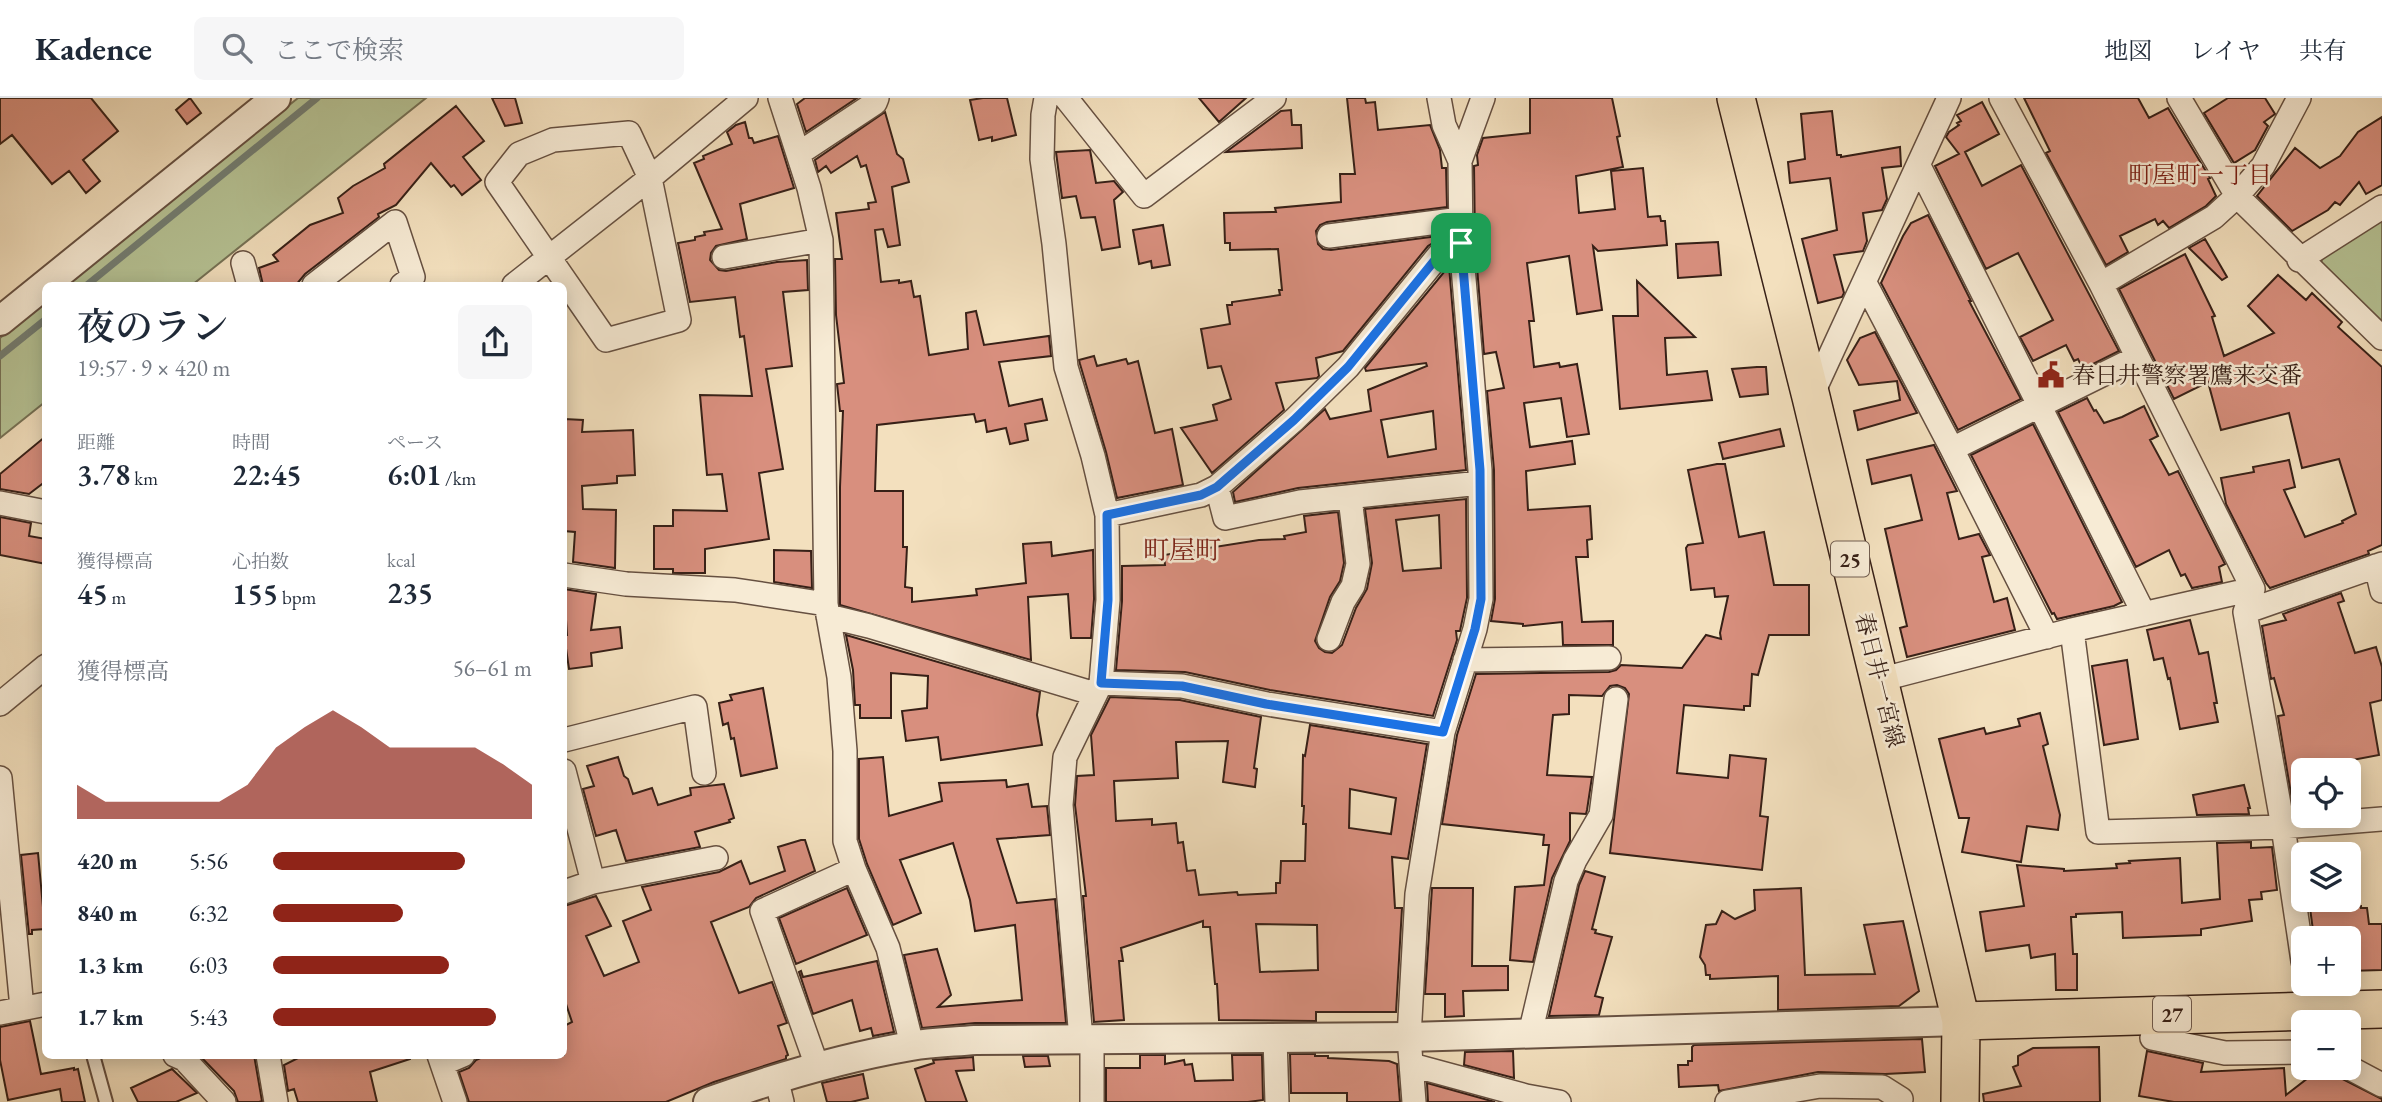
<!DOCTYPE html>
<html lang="ja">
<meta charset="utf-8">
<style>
body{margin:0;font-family:"EB Garamond","Noto Serif JP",serif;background:#f6f6f7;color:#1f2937;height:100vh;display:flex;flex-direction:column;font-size:26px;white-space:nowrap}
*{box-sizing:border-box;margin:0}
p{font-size:23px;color:#747a83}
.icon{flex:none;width:38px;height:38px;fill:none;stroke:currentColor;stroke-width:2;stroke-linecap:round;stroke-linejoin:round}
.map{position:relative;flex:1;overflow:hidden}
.sheet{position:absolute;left:42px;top:184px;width:525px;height:777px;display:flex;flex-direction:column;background:#fff;border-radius:10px;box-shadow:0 4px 18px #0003}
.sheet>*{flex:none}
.tools{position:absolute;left:2291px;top:660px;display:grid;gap:14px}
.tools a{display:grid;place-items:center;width:70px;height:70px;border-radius:10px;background:#fff;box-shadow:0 4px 18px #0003;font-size:35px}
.pin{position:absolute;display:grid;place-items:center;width:60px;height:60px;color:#fff;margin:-30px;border-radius:14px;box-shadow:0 4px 10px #0006}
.round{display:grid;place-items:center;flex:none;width:74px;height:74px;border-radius:10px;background:#f6f6f7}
.overview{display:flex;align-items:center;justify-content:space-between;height:119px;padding:0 35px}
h1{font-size:38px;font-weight:600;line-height:52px}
.figures{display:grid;grid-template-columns:repeat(3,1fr);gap:10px;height:119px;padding:7px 35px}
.figures div{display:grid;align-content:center}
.figures b{font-size:30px;font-weight:600}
.figures small{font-size:19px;font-weight:400}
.figures p{font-size:19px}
.chart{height:196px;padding:14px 35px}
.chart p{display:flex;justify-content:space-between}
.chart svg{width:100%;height:126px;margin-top:7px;fill:#8f2418;opacity:.7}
ul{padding:0 35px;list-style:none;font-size:23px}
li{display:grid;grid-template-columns:112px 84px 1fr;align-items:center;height:52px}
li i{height:18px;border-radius:9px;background:#8f2418}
header{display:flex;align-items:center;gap:42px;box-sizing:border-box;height:98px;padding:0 35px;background:#fff;border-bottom:2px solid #e0e1e3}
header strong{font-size:33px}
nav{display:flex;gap:38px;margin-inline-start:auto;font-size:24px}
.search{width:490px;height:63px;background:#f6f6f7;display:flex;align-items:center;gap:18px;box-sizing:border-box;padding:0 24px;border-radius:10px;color:#747a83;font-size:26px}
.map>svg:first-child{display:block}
</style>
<header>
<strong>Kadence</strong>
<div class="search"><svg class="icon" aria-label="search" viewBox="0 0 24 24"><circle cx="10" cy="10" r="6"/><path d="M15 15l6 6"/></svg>ここで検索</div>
<nav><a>地図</a><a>レイヤ</a><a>共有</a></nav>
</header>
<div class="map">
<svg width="2382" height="1004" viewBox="0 0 2382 1004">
<rect width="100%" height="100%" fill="#f3e0be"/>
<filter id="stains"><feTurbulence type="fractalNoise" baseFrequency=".00286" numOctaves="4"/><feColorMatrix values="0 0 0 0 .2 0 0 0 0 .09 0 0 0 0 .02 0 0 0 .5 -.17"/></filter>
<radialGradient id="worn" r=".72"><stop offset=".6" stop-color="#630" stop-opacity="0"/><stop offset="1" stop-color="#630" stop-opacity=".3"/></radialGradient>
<!-- green -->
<path fill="#b6c395" stroke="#767256" stroke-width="2" d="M298,0H426L192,187H66Z
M2382,121V229L2321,170L2322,159Z
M45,204V304L0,340V240Z"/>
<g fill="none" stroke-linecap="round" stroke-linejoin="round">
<!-- stream -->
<path stroke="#737e73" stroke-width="7" d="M87,187L317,0
M0,258L46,221"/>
</g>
<!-- building -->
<path fill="#d88f7e" stroke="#372017" stroke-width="2" fill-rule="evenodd" d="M0,0H91L118,33L83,62L100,83L86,95L69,73L52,86L12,37L0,46Z
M190,0L201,15L187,26L176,12Z
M492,0H515L522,25L505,28Z
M805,0H857L806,34L797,6Z
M983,0H1007L1016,37L992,43V39L979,42L970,2Z
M1199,0H1246L1219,24Z
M1347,0H1365L1366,5L1375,4L1378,32L1430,27L1440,52L1442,70H1446L1447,109L1327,124L1320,127L1316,133L1318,146L1323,151L1331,152L1446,137L1428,148L1343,253L1316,260L1319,278L1317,280L1276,285L1284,312L1212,375L1181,330L1217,322L1213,307L1231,301L1221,268L1208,270L1201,231L1230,226L1227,207H1232V204L1280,197L1279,192H1282L1278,151L1230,152V145H1225L1224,115L1276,114L1275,110L1341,104L1340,76H1355Z
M1530,0H1612L1620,38L1617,39L1623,69L1576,78L1579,115L1615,111L1611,73L1643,70L1648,119L1660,118L1661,123H1665L1667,147L1598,153L1593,148L1602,212L1577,216L1569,158L1527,165L1534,223H1529L1534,269L1559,265L1560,269L1577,266L1589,336L1567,339L1561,300L1524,305L1530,349L1572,343L1575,366L1526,373L1528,412L1590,408L1592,441L1587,442L1588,459H1576L1582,524L1613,523V547H1563L1562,524L1523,528V526L1491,523L1495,501L1494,372L1487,293L1504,290L1496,254L1484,256L1475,144L1474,68L1478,67L1477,57L1483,40L1530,35Z
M2024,0H2138L2149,20L2168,10L2210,80L2208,81L2216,98L2206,108L2169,130L2163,123L2158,127L2155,121L2120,138L2128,154L2106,167L2046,55L2050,53Z
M2228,0H2265L2275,16L2264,24L2268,28L2255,52L2234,65L2204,15Z
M1982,4L1999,36L1965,54L1982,88L2021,67L2119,253L2083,271L2078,261L2074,263L2066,247L2033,263L2020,239L2053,222L2018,155L1986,171L1935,68L1959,56L1946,39L1949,34L1959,27L1957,25L1961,23L1957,17Z
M456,8L484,43L463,59L481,82L462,97L454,87L451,89L431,65L396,107L378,116L379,119L305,176L296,187H263L259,170L278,163L273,157L310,127L343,115L338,100L353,88L385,70L384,66Z
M1291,12L1292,27H1301L1302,50L1226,54L1281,13Z
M1832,13L1837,57H1841V59L1900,49L1901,68L1882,70L1887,101L1882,112L1863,115L1867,143L1863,153L1834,157L1844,195L1842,199L1818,205L1802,141L1837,132L1830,80L1790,85L1788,64L1805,61L1801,16Z
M885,14L897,56L903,61L909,84L892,89L900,147L888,149L883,131L875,132L881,184L899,182V185L911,183L914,199L920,198L929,257L968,251L966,215L976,213L984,247L1049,238L1051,258L999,264L1009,308L1042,301L1047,322L1025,326L1028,342L1010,346L1006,330L987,334L985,322L976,324L974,316L877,327L875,393H903V449H907L905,489L912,490V504L977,497L976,491L1026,485L1023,446L1051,444L1052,458L1093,452L1094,501L1091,540H1071L1068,496L1028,499L1031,562L840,507V389L843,313H840L837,286L844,285L836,217L835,161H842L836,115L869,111L868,105L876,104L866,67L861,69L857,58L831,75L826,68L818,74L815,62Z
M2382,19V87L2366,96L2359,84L2340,107L2335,104L2328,112L2292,133L2257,98L2295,50L2320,70L2340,58L2358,34Z
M745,24L749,40H752L754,45L778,38L794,90L740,106L747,141L716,148L711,155L710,162L719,172L726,173L777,164L807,162L808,192L783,194L792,268L766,271L783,371L759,375L769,441L705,451V475H673V471H654V428H673V412L727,413L722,376L707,377L700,297L752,298L744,238L740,239L735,199L690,204L678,145L695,142V139L705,137L704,134L722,131L694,65L704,61L703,58L732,46L727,34L736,27Z
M1090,52L1096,85L1114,83L1123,94L1114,102L1120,149L1102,152L1095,119L1081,120L1076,98L1062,100L1056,54Z
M1928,117L1971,203H1969L2021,301L1958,332L1881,185L1903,138L1911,125Z
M1163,127L1170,167L1152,170L1151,163L1139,166L1133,132Z
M2205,141L2227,179L2222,182L2189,150Z
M1718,144L1721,177L1678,180L1676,146Z
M2185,156L2215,218L2212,219L2224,258L2274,235L2248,208L2278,177L2306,202L2312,195L2342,224L2338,229L2382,269V447L2368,453L2369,456L2270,490L2266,485L2226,406L2221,380L2254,374L2253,369L2289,362L2295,389L2284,392L2305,439L2343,425L2342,423L2356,416L2339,361L2302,370L2289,315L2221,332L2208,284L2174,301L2119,191Z
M1449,168L1466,372L1298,390L1235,404L1233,394L1325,311L1330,321L1371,313L1368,292L1427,268L1426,265L1366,273L1365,270ZM1433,313L1436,351L1388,359L1381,322Z
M1637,183L1695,239L1665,240L1667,277L1707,273L1712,302L1620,311L1613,218H1638Z
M1875,234L1917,315L1858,332L1854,313L1900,302L1897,283L1859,287L1847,262L1860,240Z
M1094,258L1097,268L1126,261L1128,266L1138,263L1155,335L1172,331L1183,387L1117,400L1106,354L1080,266L1079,262Z
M1757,269H1766L1768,296L1740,299L1732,271Z
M2087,300L2094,313L2096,312L2104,325L2122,319L2144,308L2158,338L2150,342L2169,377L2178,373L2225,466L2219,469L2222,484L2192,490L2185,476L2181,478L2169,452L2136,469L2058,314Z
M564,321L583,322L582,334L633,332L635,377L617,378V385L582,388L583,411L616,412L615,470L573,464L575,434L564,433Z
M2033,326L2122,504L2114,508L2057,521L2054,515L2052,516L1971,357Z
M1780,331L1784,348L1723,361L1719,345Z
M46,338V383L29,396L0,391V376Z
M1934,347L1957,393L1947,395L1959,441L1979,436L1990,457L1982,459L1994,504L2007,500L2015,532L1907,559L1900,530L1907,528L1885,431L1922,422L1911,377L1872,386L1867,362Z
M1717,366H1725L1739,439L1764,434L1774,487H1809V537H1769L1758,577L1752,576L1750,608H1744V612L1684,607L1677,675L1728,680L1730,657L1766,661L1760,718L1768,719L1762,772L1610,755L1629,596L1625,590L1617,587L1610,588L1602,598L1569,597V616L1553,617L1547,677L1592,679L1587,712L1586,716L1570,715V743L1552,780L1533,864L1510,862L1515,789L1544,787L1549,747H1543L1544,737L1442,726L1457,637L1476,576L1609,574L1616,572L1621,567L1682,570L1706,537L1721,541L1720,535L1728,498L1715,499L1714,490L1691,492L1686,450L1688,447L1703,445L1688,372Z
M1466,401L1467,500L1461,528L1460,533H1456L1457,542L1433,618L1270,592L1185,574L1116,572L1122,503V468L1165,467L1164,457L1259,442L1285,441L1284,438L1306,434L1304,418L1338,414L1344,465L1340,483L1330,499L1315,543L1319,550L1325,554L1332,555L1342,547L1356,510L1367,491L1372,465L1365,411ZM1439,417L1441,470L1403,473L1396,422Z
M0,419L31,425L29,438L46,441V466L0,457Z
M774,452L811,453L812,490L774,484Z
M564,491L596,496L591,532L620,529L622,550L591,555L592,568L569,571L564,537H567Z
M2341,495L2344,503L2338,505L2355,555L2376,549L2382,569V602L2370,605L2379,657L2326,667L2327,672H2303V707L2293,708L2278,618L2284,617L2274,580L2271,581L2262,528L2286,522L2283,516Z
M2190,522L2199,556L2208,554L2217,605H2214L2218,624L2180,631L2170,580L2168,581L2163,560L2154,562L2147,532Z
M846,537L1040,594L1037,617L1042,647L941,662L938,639L906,643L902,613L927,610L928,578L891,575V620H860V607H855L853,572Z
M2127,562L2138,641L2104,647L2092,568Z
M763,590L777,670L741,678L734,640L731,641L728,625L723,627L719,605L732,602L730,597Z
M1110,599L1180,602L1261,619L1254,670L1257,671L1255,689L1223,684L1228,643L1176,644L1178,680L1114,683L1116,723L1152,721V727L1176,725L1178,745L1183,744L1187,773L1195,772L1199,797L1237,794L1238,797L1276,795V785H1280L1281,763H1305L1306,726H1303L1304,708H1302L1303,657L1305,658L1310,627L1427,646L1408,761L1392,759L1395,810H1402L1396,914H1316V923L1219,922L1217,886H1215L1210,829H1203V823L1121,850L1123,863H1119L1124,922L1094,924L1083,798H1086L1075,707L1077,678L1094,677L1091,637ZM1350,691L1396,700L1391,736L1349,730ZM1256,826L1317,827L1318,872L1260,874Z
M2040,615L2048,646L2043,648L2060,717L2058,732L2027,728L2021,764L1962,754L1969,720H1959L1939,641L1984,630L1986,636L2020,628L2018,621Z
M618,659L624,678L628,681L633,696L652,690L658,707L691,697L690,690L724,686L734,720L729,722L730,724L695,734L700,749L626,763L616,732L596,738L583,691L594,688L587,668Z
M883,659L889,718L942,703L939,685L1006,682L1007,689L1028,686L1032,709L1047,708L1050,737L997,741L1017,805L1055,801L1066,925H975L922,930L904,857L937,851L951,897L938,909L1022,902L1015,827L975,833L970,802L953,745L900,762L921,815L893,827L867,766L859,741V661Z
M2244,687L2250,710H2248L2249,716L2197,717L2193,697Z
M801,742H805L815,773L756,800L749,809L711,824L739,895L772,884L787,925L778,928L788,957L786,958V961L714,984L666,1004H469L459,974L469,970L476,962L487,957H564V928L572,924L564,900V808L596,798L611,828L586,838L604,878L639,864L623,823L651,812L642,789L719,774L741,763L750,786L785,773L778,749Z
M2251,744V750L2272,749L2277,792L2261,794L2262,801L2249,802L2252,823L2201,831V837L2123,840L2122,814L2076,816V819H2071L2073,856H2077V892H2056L2055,856L2031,860L2029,847L1986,853L1980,814L2024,808L2017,767L2064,771V773L2117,770L2116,766L2130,765L2129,763L2180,760L2182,805L2220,801L2217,745Z
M38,755L45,831L32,832V836H29L21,757Z
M1585,773L1605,779L1592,831L1596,832L1595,835L1612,839L1595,898L1603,900L1599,917L1549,918L1579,787Z
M847,790L867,837L796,866L779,820Z
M1432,790H1473L1472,868H1508V892L1463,893L1464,918L1445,919V896H1425Z
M1801,790L1805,877L1875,876L1864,827L1903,823L1919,893L1899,908L1778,912V878L1710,881V877H1706L1705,867L1700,859L1706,827L1716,826L1722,813L1735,821L1755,812L1754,792Z
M2361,808V810H2367L2369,826H2382V872L2348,873V840H2314L2310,810Z
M877,863L894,934L873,938L871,930L860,933L852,902L813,916L799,874L801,873L803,879Z
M30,923L41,976L74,970V972L78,971L85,1004H62L60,991L8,1002L0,962V929Z
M1922,941L1925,974L1885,976L1818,974L1719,993L1718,987L1679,989L1678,967H1688V963H1692V949L1694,947Z
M2099,949L2100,1004H1984L1983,996L2021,988L2013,969L2018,967V958L2033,950Z
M1513,953L1514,980L1464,967L1465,954Z
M2147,953L2203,965L2201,974L2284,970L2286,997L2321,970L2382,1001V1004H2174L2139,998Z
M1290,956H1315V958H1328V960L1389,963L1397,966L1400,1004H1347V995H1291Z
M254,957L262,1003L259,1004H238L234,993L200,958Z
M304,957H410V961L370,974L377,1004H298L294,991L288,993L284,967Z
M1140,957H1165V966L1184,962L1185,967L1192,966L1195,983L1233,982L1232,957H1262L1263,1002L1248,1004H1106V970H1140Z
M1023,958H1048L1050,968L1025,969Z
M973,959L974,972L956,973L967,1004H926L915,971L934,965L933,962Z
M172,971L197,995L176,1004H138L131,990Z
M863,976L868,1000L851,1004H827L822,985Z
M1427,985L1495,1004H1428Z"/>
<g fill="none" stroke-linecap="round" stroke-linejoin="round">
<!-- service casing -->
<g stroke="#665041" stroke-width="16">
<path id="service" d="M93,957L106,1004"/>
</g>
<!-- minor casing -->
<g stroke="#665041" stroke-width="26">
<path id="minor" d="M780,0L809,90L821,142L826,506L839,579L845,653V743L854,771L888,850L912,947
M1046,0L1043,17L1042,61L1054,146L1066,269L1093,358L1107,417L1108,502L1101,585L1065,659L1061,707L1081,941
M1066,0L1144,98L1274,0
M1439,0L1444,27L1460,63
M2001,0L2101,186L2253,491L2245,514L2283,729L2303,863
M2179,0L2237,98L2382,240
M629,35L650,80L679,222L606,242L497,84L519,56L553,42Z
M798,56L875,5L877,0
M1919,68L2144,516
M1329,138L1461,121
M724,159L821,142
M2299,162L2382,109
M243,165L249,187
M1865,185L1952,351L2047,539
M2101,186L2214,119L2237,98L2263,68L2299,0
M314,187L395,124L413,179L402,187
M514,187L650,80L746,0
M1811,299L1949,0
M1952,351L2136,260
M1217,389L1225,420L1300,404L1480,385
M0,405L46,414
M1107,417L1201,397L1217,389L1294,322L1348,269L1439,157L1461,145
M2376,468L2382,493
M564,477L626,486L735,492L826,506
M2245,514L2382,466
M828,518L869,528L1095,596
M2072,532L2098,734L2283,729L2382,721
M1329,541L1343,504L1353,488L1358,466L1350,400
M1465,562L1609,560
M1879,582L2072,532L2253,491
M1101,585L1182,588L1267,606L1443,634
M0,606L46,568
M564,642L695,609L704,675
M564,673L593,784
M0,680L22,910
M564,794L593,784L716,760
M2306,886L2310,912
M0,915L46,906
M1530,936L1566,783L1575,762L1601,717L1616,601
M1275,940L1277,1004
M2152,940L2225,955L2303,954
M1092,941V1004
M175,957L184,961L224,1004
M268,957L276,1004
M439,957L455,1004
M442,966L463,957
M1412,967L1526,998L1559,1004
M817,968L762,813L854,771
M2348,969L2382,987
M776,980L782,1004
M1414,1004L1409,939L1417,796L1443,634L1475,531L1481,501L1480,372L1461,145L1460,63L1483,0
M1727,1004L1820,988L1882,989L1901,1001"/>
</g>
<!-- tertiary casing -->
<g stroke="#665041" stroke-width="32">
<path id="tertiary" d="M0,223L276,0
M708,1004C774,980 841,960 911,948C932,944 954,944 975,942L1409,939L1961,923"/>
</g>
<!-- primary casing -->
<g stroke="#372017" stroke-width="40">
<path id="primary" d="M1736,0L1811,299L1961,923L1960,1004
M1961,923L2382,911"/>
</g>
<!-- service -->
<use href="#service" stroke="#f7ebd5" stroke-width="12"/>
<!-- minor -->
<use href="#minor" stroke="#f7ebd5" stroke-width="23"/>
<!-- tertiary -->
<use href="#tertiary" stroke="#f7ebd5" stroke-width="28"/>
<!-- primary -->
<use href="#primary" stroke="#f3e0be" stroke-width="37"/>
</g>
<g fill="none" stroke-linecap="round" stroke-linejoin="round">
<!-- route casing -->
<g stroke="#fff" stroke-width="14">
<path id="route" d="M1461,145L1480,372L1481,501L1475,531L1443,634L1266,606L1182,588L1101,585L1108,502L1107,417L1201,397L1217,389L1294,322L1348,269L1439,157Z"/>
</g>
<!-- route -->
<use href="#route" stroke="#1a73e8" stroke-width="9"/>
</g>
<!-- icons -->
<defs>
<g id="civic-bare" transform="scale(2.1)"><path d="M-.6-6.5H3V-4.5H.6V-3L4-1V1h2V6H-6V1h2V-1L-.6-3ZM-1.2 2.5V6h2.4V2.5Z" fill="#8f2418" stroke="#f7ebd5" stroke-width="2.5" paint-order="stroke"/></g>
</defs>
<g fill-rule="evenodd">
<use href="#civic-bare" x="2051" y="277"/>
</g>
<g text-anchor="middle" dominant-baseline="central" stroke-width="5" stroke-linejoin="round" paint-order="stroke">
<!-- shield labels -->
<g fill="#f7ebd5" stroke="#715d50" stroke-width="2">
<rect x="1831" y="443.5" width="38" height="35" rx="5"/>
<rect x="2153" y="898.5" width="38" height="35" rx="5"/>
</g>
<g font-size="21" font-weight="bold" fill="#372017">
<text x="1850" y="461">25</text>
<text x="2172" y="916">27</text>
</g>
<!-- poi labels -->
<g font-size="23" fill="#372017" stroke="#f7ebd5" text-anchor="start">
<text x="2072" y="277">春日井警察署鷹来交番</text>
</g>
<!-- street labels -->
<g font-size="23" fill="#372017" stroke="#f7ebd5">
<text transform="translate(1880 582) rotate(76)">春日井一宮線</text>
</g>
<!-- neighbourhood labels -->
<g font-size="24" fill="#7a1f14" stroke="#f7ebd5">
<text x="2200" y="76">町屋町一丁目</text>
</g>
<!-- quarter labels -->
<g font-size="26" fill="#7a1f14" stroke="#f7ebd5">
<text x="1182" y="452">町屋町</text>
</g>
</g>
<rect width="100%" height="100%" filter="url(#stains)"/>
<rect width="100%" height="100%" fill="url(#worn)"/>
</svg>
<div class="tools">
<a><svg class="icon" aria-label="locate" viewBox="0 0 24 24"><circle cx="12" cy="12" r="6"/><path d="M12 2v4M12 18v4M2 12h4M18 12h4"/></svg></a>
<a><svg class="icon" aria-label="layers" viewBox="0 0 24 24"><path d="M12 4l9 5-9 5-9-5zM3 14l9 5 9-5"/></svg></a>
<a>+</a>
<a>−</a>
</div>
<div class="pin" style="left:1461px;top:145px;background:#1e9e55"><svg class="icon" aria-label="arrive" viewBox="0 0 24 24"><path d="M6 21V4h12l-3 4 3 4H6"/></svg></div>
<section class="sheet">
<div class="overview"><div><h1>夜のラン</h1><p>19:57 · 9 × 420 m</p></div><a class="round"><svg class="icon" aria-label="share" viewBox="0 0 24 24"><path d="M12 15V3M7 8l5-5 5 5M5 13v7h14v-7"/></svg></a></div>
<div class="figures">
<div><p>距離</p><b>3.78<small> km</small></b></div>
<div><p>時間</p><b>22:45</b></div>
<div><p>ペース</p><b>6:01<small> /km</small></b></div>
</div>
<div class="figures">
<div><p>獲得標高</p><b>45<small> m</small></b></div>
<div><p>心拍数</p><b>155<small> bpm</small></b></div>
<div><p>kcal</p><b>235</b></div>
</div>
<div class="chart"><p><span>獲得標高</span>56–61 m</p>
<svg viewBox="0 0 160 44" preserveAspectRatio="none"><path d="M0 44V32L10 38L20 38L30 38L40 38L50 38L60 32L70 19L80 12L90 6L100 12L110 19L120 19L130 19L140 19L150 25L160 32V44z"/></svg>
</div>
<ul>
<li><b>420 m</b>5:56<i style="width:74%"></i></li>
<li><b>840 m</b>6:32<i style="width:50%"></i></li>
<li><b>1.3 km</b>6:03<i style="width:68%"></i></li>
<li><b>1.7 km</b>5:43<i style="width:86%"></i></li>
</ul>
</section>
</div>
